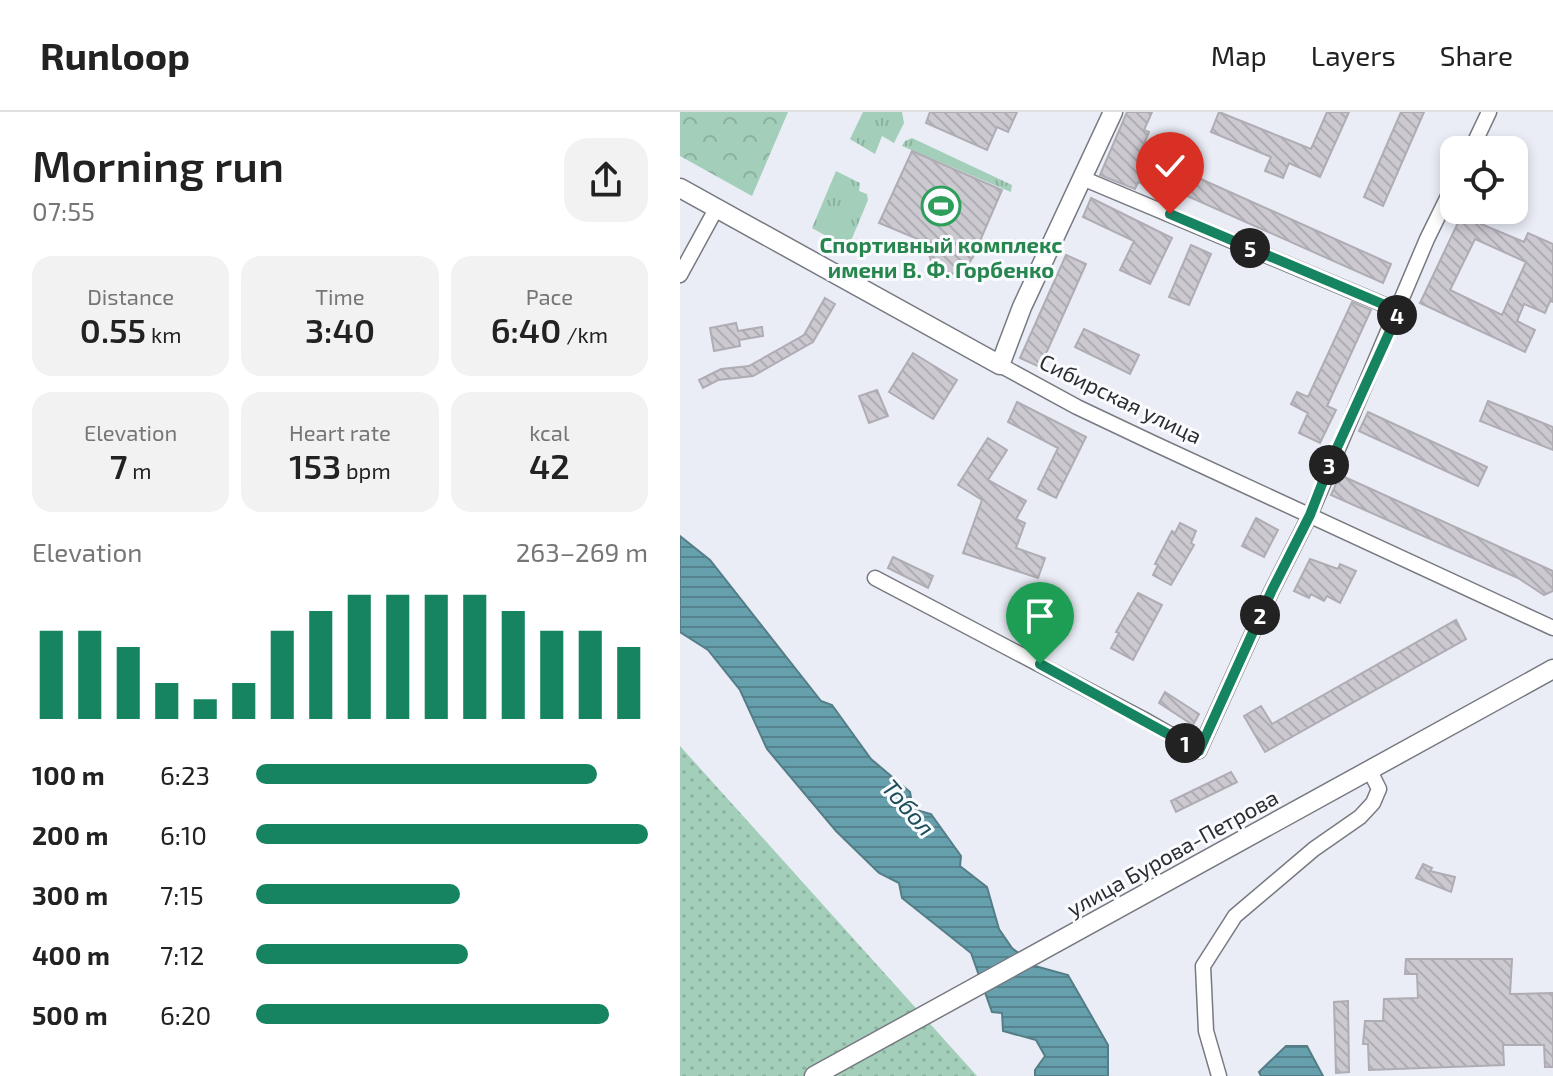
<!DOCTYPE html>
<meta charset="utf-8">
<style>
body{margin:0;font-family:"Exo 2",sans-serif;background:#f2f2f2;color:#222;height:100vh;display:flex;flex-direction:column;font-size:30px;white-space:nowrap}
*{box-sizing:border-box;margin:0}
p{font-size:26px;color:#767676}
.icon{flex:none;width:44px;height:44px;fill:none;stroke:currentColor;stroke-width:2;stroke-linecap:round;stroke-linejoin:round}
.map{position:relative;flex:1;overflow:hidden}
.details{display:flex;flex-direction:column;background:#fff;width:680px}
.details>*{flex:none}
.controls{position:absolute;left:760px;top:24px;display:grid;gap:16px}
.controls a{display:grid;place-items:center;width:88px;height:88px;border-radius:16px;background:#fff;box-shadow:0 4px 12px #0003;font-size:40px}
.pin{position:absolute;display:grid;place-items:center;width:68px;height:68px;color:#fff;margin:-82px -34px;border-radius:50% 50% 50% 0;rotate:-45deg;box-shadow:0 0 8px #0007}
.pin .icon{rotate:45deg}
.km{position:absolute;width:40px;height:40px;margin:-20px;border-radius:50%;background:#222;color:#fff;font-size:22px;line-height:40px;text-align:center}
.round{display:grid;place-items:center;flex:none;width:84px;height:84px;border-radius:24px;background:#f2f2f2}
.headline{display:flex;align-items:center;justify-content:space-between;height:136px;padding:0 32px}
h1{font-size:44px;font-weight:600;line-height:60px}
.metrics{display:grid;grid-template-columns:repeat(3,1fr);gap:12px;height:136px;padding:8px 32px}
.metrics div{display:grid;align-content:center;border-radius:20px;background:#f2f2f2;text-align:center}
.metrics b{font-size:34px;font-weight:600}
.metrics small{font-size:22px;font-weight:400}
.metrics p{font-size:22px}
.chart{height:224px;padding:16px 32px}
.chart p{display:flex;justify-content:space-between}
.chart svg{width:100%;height:144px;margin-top:8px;stroke:#178461;stroke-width:6}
ul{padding:0 32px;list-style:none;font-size:26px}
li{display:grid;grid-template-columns:128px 96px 1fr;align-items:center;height:60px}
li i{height:20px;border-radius:10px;background:#178461}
header{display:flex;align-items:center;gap:48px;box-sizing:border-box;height:112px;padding:0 40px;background:#fff;border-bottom:2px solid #e0e0e0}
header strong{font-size:38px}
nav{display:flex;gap:44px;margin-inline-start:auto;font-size:28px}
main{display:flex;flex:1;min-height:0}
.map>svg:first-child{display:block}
</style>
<header>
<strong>Runloop</strong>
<nav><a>Map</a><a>Layers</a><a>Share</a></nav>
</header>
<main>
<section class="details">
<div class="headline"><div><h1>Morning run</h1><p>07:55</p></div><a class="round"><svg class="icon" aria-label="share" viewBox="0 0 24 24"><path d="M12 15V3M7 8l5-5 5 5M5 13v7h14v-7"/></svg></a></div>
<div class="metrics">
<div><p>Distance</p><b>0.55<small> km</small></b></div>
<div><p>Time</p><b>3:40</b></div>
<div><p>Pace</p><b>6:40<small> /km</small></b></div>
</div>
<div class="metrics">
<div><p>Elevation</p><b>7<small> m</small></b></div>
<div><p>Heart rate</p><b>153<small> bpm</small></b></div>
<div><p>kcal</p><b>42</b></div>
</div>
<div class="chart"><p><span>Elevation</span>263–269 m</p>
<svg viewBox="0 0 160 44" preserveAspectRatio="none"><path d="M5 44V17M15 44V17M25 44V22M35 44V33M45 44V38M55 44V33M65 44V17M75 44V11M85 44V6M95 44V6M105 44V6M115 44V6M125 44V11M135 44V17M145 44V17M155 44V22"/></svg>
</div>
<ul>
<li><b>100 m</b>6:23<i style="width:87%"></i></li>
<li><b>200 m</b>6:10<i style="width:100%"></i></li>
<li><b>300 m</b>7:15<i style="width:52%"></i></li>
<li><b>400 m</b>7:12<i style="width:54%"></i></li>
<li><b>500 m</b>6:20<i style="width:90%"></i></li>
</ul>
</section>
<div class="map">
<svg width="873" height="964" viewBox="0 0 873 964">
<defs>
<pattern id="grass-tufts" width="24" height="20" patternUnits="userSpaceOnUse" patternTransform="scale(2)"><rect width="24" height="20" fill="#a3ceb9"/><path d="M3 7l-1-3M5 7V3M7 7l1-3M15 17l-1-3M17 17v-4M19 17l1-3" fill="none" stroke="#8cb19f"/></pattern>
<pattern id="park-crowns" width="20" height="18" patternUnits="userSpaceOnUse" patternTransform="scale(2)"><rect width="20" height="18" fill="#a3ceb9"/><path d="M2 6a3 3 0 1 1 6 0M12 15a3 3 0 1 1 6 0" fill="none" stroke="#8cb19f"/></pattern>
<pattern id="garden-dots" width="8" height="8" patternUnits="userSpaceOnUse" patternTransform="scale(2)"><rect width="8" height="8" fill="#a3ceb9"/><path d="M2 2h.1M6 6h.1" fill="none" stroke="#8cb19f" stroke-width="1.8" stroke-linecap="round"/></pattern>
<pattern id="water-rules" width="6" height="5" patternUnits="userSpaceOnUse" patternTransform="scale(2)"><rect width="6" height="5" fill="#66a0ad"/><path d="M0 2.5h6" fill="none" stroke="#54838d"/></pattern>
<pattern id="building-back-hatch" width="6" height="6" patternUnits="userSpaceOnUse" patternTransform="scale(2)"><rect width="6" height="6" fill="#ccc9d1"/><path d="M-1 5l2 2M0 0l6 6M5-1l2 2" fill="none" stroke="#afadb4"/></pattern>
</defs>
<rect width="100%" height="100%" fill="#eaedf6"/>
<!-- grass -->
<path fill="url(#grass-tufts)" d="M183,0H222L224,11L214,31L202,24L195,42L170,27Z
M232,26L332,73L331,80L222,34L225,29Z
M156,59L180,71L179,79L187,82L188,88L168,136L132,116Z"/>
<!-- park -->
<path fill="url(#park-crowns)" d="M0,0H108L72,84L0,44Z"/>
<!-- garden -->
<path fill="url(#garden-dots)" d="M0,634L297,964H0Z"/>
<!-- water -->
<path fill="url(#water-rules)" stroke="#547d87" stroke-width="2" d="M0,424L30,448L141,589L152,593L191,647L230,680L233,697L251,702L281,744L280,754L307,775L319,817L332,836L355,854L388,863L428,933V964H355V958L365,944L356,928L323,919L322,901L312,900L291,841L222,786L219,771L199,761L156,719L87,637L60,578L28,538L0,520Z
M606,934H627L643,964H581L579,960Z"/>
<!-- building -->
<path fill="url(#building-back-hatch)" stroke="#afacb4" stroke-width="2" fill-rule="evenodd" d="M250,0H337L328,20L317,15L307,38L246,11Z
M447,0H472L464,18L469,20L460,41L496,57L486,81L458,70L455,77L420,63Z
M539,0L631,37L647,0H669L640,65L609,51L603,66L585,59L591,45L531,20Z
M721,0H744L703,94L684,85Z
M232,39L322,78L293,145L287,154L270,163L253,155L245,130L199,111Z
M514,64L711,152L703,171L505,83Z
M411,86L492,126L470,172L440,158L454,129L403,105Z
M784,98H808L801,112L844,130L848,121L873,132V190L870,189L865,201L844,192L837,209L855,218L845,240L740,191ZM795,127L846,150L822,203L770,178Z
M511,133L531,142L509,193L489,185Z
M386,143L406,152L360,255L340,246Z
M145,186L155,192L133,230L73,264L38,268L23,276L19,268L41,257L69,254L124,223Z
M672,190L691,198L647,294L656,298L640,331L619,321L628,301L611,292L617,280L628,285Z
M56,211L58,219L82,215L83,224L59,228L60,234L34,239L30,216Z
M404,217L459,243L450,262L395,235Z
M233,241L277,268L253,307L209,280Z
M197,278L208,304L189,311L179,284Z
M808,289L873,315V338L800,309Z
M337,290L406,325L376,386L358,377L378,336L328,310Z
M688,300L807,355L798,374L679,319Z
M308,326L327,338L308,368L346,389L336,407L345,411L336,436L365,446L358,466L283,441L302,388L278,373Z
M660,363L873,459V479L864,483L838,466L651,383Z
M576,406L598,418L584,445L562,434Z
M500,411L516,419L511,431L514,433L491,473L473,463L478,453L475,452L492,419L495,421Z
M213,445L253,464L248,476L208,456Z
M630,447L658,457L660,452L676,459L660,491L647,484L644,489L631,482L629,486L614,479Z
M458,481L482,493L453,548L431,536L439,521L436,520Z
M776,508L786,527L585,640L564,604L581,594L592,612Z
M485,580L519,602L513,613L479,591Z
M551,660L557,670L496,700L491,689Z
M743,752L752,756L750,759L775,765L771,780L736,766Z
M726,847H832L830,882L873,881V955H865L864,933H823L824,953L689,958L688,932H683L685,909H703L704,887L738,886L737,862H725Z
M668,889L669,960L656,961L654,890Z"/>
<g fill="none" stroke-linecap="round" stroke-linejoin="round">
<!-- street casing -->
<g stroke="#777a81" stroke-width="17">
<path id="street" d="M791,38L809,0
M402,66L719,199
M0,163L36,97
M320,253L397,295L473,331L873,516
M195,466L463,607L519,639L592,478L630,403L747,127L774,72
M539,964L526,919L523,854L555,804L634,737L680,705L693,691L699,677L690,659"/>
</g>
<!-- secondary casing -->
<g stroke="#777a81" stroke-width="21">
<path id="secondary" d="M0,76L320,253L342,195L433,0
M134,964L873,557"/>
</g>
<!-- street -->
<use href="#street" stroke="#fff" stroke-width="14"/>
<!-- secondary -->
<use href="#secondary" stroke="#fff" stroke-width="18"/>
</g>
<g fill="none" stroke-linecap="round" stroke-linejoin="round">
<!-- route casing -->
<g stroke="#fff" stroke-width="16">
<path id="route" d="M360,552L519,639L592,478L630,403L651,349L719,199L490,102"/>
</g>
<!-- route -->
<use href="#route" stroke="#178461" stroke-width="10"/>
</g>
<!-- icons -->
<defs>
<g id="stadium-ring" transform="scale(2)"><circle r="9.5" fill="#f9fbfe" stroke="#2e9e5b" stroke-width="1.5"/><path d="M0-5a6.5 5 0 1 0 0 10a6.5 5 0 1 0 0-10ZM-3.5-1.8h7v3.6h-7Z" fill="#2e9e5b"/></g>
</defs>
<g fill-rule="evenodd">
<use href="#stadium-ring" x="261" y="94"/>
</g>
<g text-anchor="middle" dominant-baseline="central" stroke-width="6" stroke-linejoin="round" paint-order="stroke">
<!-- leisure labels -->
<g font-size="22" font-weight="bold" fill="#27864d" stroke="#f9fbfe">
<text x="261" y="132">Спортивный комплекс<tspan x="261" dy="25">имени В. Ф. Горбенко</tspan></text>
</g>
<!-- street labels -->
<g font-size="22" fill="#2b2c2f" stroke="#f9fbfe">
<text transform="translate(441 286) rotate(26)">Сибирская улица</text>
<text transform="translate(492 740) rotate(-29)">улица Бурова-Петрова</text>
</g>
<!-- water labels -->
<g font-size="24" font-style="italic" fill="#1c4f5a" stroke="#f9fbfe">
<text transform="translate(229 695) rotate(49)">Тобол</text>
</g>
</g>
</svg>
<div class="controls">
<a><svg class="icon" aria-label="locate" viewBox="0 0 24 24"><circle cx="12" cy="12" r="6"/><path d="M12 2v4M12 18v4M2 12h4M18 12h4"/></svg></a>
</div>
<div class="pin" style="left:360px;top:552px;background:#1e9e55"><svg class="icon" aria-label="arrive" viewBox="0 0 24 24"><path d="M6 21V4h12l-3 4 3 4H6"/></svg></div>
<div class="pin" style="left:490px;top:102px;background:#d93025"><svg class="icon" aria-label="check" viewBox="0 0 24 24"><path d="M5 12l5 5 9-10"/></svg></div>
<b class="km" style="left:505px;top:631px">1</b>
<b class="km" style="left:580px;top:503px">2</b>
<b class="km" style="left:649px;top:353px">3</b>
<b class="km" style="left:717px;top:203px">4</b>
<b class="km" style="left:570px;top:136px">5</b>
</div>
</main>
